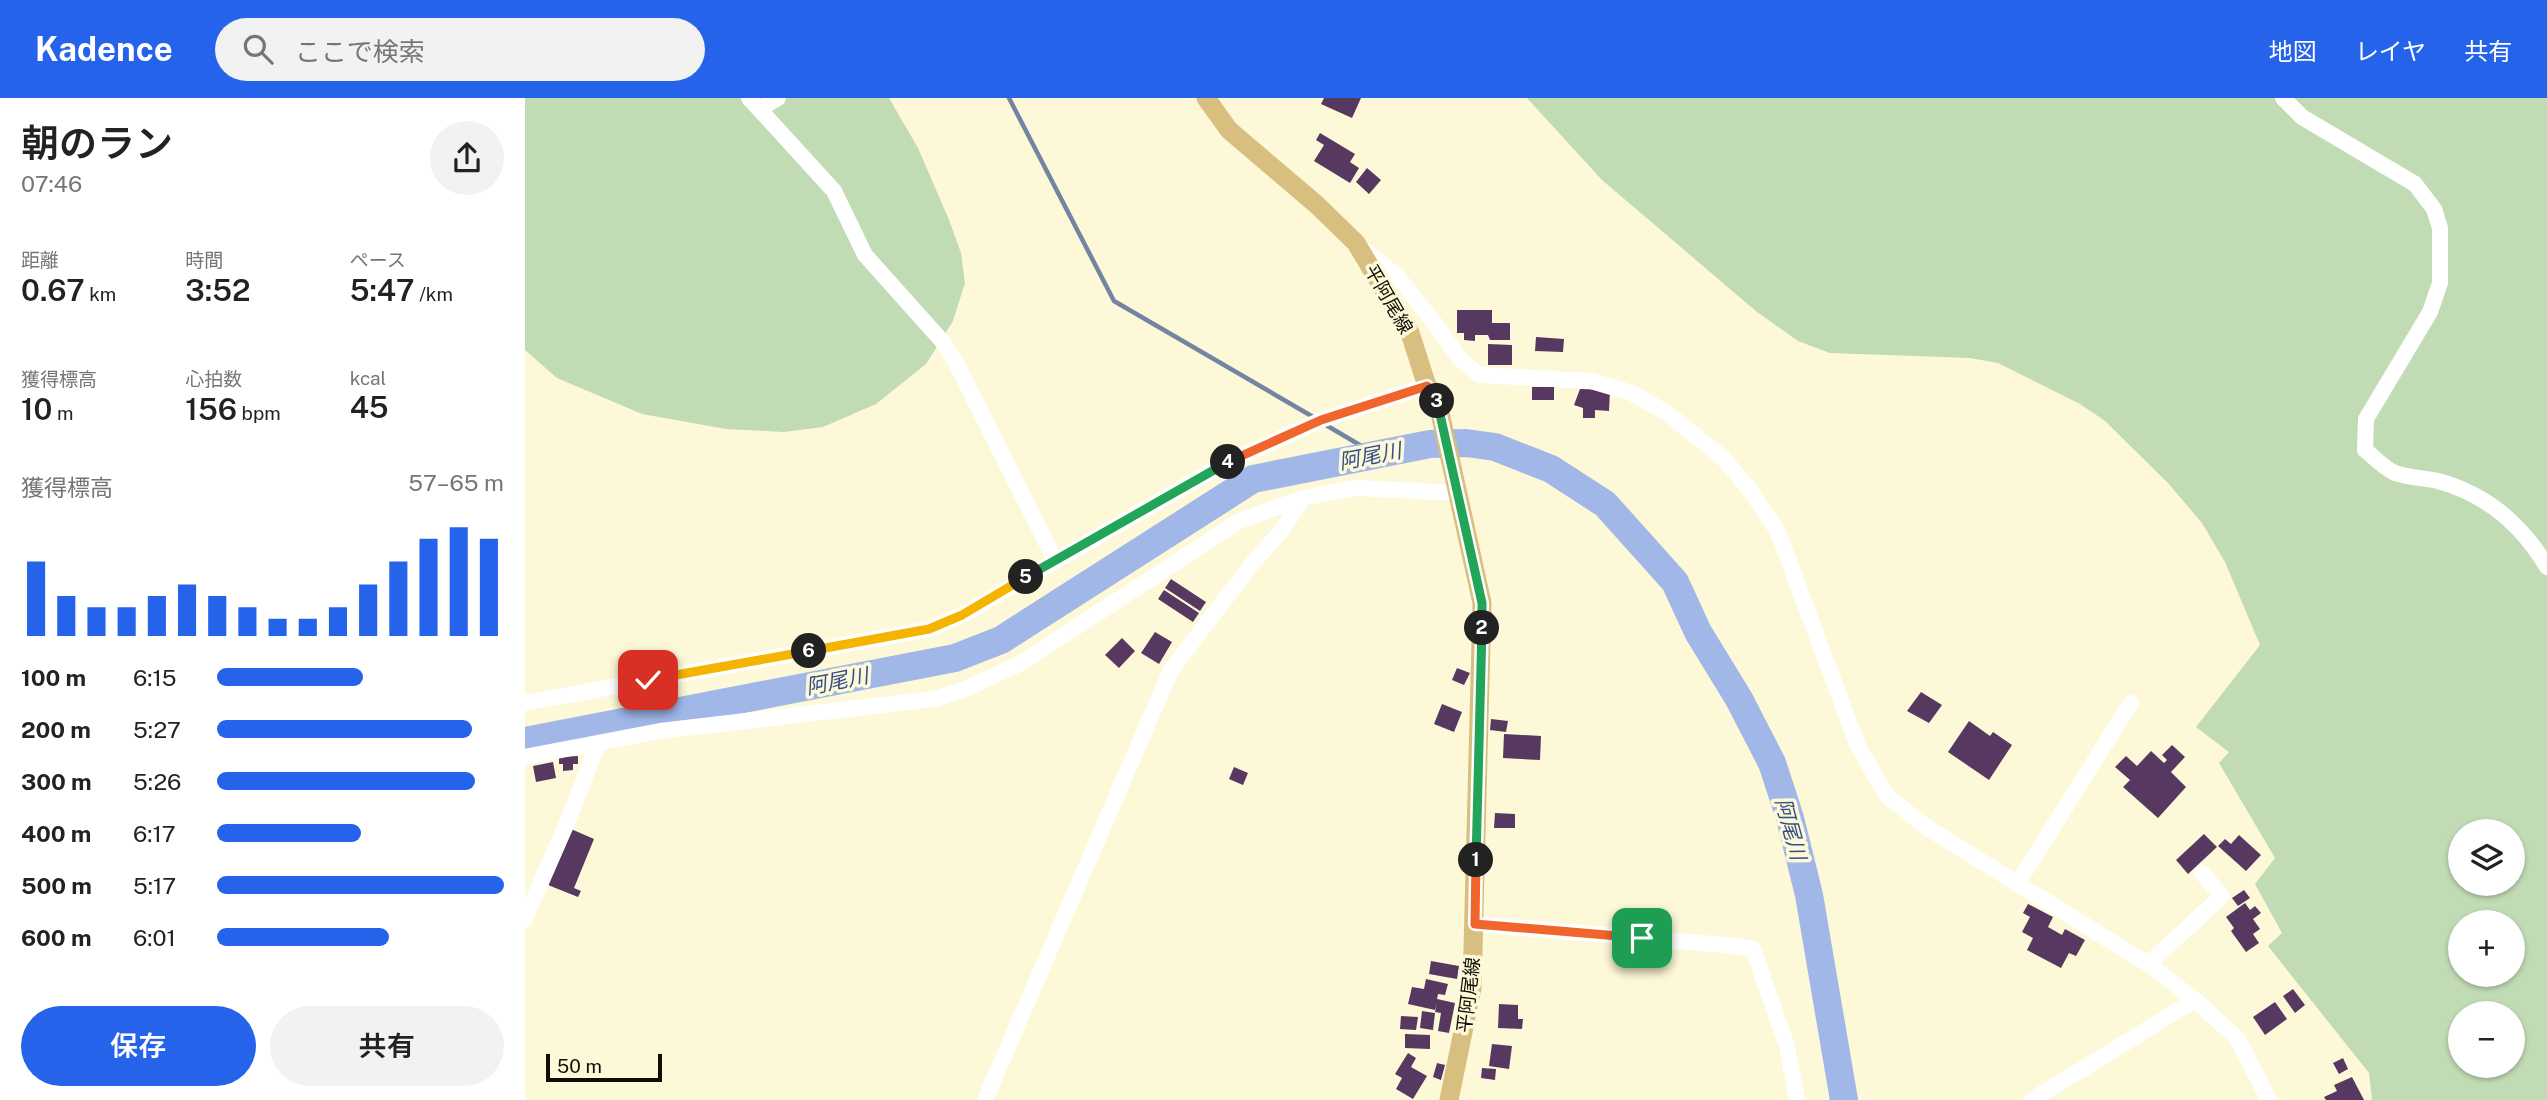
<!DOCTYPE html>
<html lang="ja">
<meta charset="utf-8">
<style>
body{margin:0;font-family:"Public Sans","Noto Sans JP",sans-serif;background:#f2f2f2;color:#222;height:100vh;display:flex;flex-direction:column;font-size:26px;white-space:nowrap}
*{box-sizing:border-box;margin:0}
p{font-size:23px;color:#767676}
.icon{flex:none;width:38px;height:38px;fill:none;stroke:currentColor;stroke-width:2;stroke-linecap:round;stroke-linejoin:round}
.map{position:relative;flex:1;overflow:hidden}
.drawer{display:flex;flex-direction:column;background:#fff;width:525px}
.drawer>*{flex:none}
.buttons{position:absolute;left:1923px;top:721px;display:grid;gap:14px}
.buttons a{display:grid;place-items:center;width:77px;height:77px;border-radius:50%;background:#fff;box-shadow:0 2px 5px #0004;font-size:35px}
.scale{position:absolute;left:21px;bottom:18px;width:116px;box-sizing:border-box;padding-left:7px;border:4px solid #0f0d04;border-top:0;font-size:19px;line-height:24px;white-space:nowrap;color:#0f0d04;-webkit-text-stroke:5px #fdf8d7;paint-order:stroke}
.pin{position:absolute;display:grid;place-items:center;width:60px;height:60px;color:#fff;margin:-30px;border-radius:14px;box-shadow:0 4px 10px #0006}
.km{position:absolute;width:35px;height:35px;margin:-18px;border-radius:50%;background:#222;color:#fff;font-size:19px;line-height:35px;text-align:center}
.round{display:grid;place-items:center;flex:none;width:74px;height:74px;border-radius:37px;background:#f2f2f2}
.overview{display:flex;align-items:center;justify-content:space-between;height:119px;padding:0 21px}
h1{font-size:38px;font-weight:600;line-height:52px}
.metrics{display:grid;grid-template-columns:repeat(3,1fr);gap:10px;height:119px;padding:7px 21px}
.metrics div{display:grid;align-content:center}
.metrics b{font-size:30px;font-weight:600}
.metrics small{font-size:19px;font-weight:400}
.metrics p{font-size:19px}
.chart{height:196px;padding:14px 21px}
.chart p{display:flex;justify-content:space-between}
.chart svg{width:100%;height:126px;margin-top:7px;stroke:#2563eb;stroke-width:6}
.button{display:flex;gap:14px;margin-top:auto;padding:14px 21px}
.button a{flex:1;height:80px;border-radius:42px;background:#2563eb;color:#fff;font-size:28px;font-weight:600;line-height:80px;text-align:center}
.button a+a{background:#f2f2f2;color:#222}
ul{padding:0 21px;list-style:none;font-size:23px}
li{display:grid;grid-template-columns:112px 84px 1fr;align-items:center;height:52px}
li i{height:18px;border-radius:9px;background:#2563eb}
header{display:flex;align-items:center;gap:42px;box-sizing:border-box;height:98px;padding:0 35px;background:#2563eb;color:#fff}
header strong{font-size:33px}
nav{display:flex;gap:38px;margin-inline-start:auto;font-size:24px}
.search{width:490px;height:63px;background:#f2f2f2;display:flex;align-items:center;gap:18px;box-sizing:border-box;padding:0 24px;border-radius:38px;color:#767676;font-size:26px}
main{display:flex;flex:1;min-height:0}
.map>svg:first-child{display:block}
</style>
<header>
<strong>Kadence</strong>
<div class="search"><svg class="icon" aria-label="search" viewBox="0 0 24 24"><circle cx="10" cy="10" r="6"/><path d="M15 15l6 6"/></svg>ここで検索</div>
<nav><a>地図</a><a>レイヤ</a><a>共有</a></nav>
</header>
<main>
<section class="drawer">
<div class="overview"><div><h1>朝のラン</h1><p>07:46</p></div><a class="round"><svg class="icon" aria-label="share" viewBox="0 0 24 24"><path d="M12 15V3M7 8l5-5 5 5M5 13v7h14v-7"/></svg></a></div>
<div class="metrics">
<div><p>距離</p><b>0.67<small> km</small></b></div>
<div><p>時間</p><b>3:52</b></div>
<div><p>ペース</p><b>5:47<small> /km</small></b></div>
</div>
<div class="metrics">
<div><p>獲得標高</p><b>10<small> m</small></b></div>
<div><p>心拍数</p><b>156<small> bpm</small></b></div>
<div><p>kcal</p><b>45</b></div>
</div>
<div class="chart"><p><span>獲得標高</span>57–65 m</p>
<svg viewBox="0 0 160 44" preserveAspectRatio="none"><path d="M5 44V18M15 44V30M25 44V34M35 44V34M45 44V30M55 44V26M65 44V30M75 44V34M85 44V38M95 44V38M105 44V34M115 44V26M125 44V18M135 44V10M145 44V6M155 44V10"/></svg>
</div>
<ul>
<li><b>100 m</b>6:15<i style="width:51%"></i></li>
<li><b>200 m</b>5:27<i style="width:89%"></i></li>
<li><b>300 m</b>5:26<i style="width:90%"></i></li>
<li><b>400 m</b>6:17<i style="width:50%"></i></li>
<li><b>500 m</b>5:17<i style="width:100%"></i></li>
<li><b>600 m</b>6:01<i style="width:60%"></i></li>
</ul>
<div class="button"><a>保存</a><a>共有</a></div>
</section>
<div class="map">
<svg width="2022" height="1002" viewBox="0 0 2022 1002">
<rect width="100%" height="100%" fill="#fdf8d7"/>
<!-- green -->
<path fill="#c1dbb5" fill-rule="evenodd" d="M0,0H364L393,50L424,122L436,155L440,185L428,223L401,266L351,306L298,329L259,334L201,331L117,316L32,280L0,252Z
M1002,0H2022V1002H1847L1844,975L1743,848L1757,835L1730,786L1750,760L1694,665L1704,654L1671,629L1735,547L1700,464L1677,425L1643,385L1580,323L1555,306L1473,265L1445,260L1305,255L1273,243L1232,214L1077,82ZM1936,733H1988V786H1936ZM1936,824H1988V877H1936ZM1936,915H1988V968H1936Z"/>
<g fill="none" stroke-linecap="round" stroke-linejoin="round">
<!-- stream -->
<path stroke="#7484a3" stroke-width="4.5" d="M484,0L589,203L790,320
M801,327L850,356"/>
<!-- river -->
<path stroke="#a0b7e7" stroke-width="28" d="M0,643L430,560L476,542L728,381L905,346L941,345L970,349L1026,371L1080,406L1150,484L1173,534L1214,601L1247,665L1265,720L1284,797L1319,1002"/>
</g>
<!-- building -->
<path fill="#563860" d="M799,0H836L827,20L796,6Z
M795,35L830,56L825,64L834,70L825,85L789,63L799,47L791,42Z
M842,70L856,82L844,96L831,84Z
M932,212H967V225H985V242H965L963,237H950V243L939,242V235H932Z
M1011,239L1039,241L1038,254L1010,253Z
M963,246L987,247V267H963Z
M1007,289H1029V302H1007Z
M1055,291L1085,292L1084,313L1070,312V320H1058V310L1049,307Z
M646,481L681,504L675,513L640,490Z
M639,492L674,515L668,524L633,501Z
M630,534L647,544L634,566L616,555Z
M597,540L610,553L594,570L580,557Z
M932,570L945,575L939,587L927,582Z
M1396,594L1417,607L1404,625L1382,613Z
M917,606L937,614L929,634L909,626Z
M966,621L983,623L981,634L965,632Z
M1444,623L1465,638L1468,634L1487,647L1464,682L1423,654Z
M979,636L1016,638L1015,662L978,660Z
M1647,647L1660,659L1646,674L1661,689L1633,720L1598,689L1605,682L1590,669L1601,658L1612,668L1626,653L1639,665L1642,662L1637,657Z
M53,658V666H48V672L38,673V666H34V659Z
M28,664L31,680L11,684L8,668Z
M709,669L723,675L718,687L704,681Z
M970,715L990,716V730H969Z
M46,731L69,741L49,790L56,793L53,799L23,787Z
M1679,736L1692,749L1663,776L1651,762Z
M1714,737L1736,757L1721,773L1693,748L1700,741L1706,746Z
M1719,792L1725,800L1713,808L1707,800Z
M1720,805L1725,812L1730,808L1736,815L1728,821L1735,831L1728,836L1734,845L1721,854L1706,833L1709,830L1701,819Z
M1503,806L1528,819L1523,829L1537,837L1540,831L1560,842L1551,858L1544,855L1536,870L1502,852L1508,840L1497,834L1505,819L1498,815Z
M906,863L934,868L932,881L904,876Z
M901,881L923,886L920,897L913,896L912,901L930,905L924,935L913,933L916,915L910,914L912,905L910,912L883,906L887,889L899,891Z
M1768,891L1780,907L1770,915L1758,898Z
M1750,904L1762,921L1740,937L1728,919Z
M974,906L993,907V921H998L997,931L973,930Z
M897,913L910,915L908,932L895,930Z
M876,918L893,919L891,932L875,931Z
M880,936L905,937V951L880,950Z
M967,946L987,948L984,971L964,968Z
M883,955L891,960L886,969L902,978L888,1001L871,991L877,980L870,976Z
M1818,960L1823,971L1814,976L1808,965Z
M912,965L920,967L916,982L908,979Z
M957,970L971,971L970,982L956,980Z
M1827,979L1839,1002H1801L1799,999L1812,993L1809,987Z"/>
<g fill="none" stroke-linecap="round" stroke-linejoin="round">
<!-- minor -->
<path stroke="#fff" stroke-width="16" d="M224,0L309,93L340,157L417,243L430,263L530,462
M1758,0L1777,19L1890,86L1909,111L1915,130V185L1905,214L1841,321L1840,352C1849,359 1860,371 1870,375C1884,380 1900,380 1913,383C1961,396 1997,427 2022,469
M234,11L253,0
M838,151L872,178L908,223L935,261L954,277L1066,283L1107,295L1142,315L1198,360L1225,392L1253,434L1333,648L1362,698L1404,731L1623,866L1670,902L1712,940L1744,1002
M0,605L404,531L437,517L699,366L796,322L902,288
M0,659L135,633L409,601L438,592L496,565L714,423L778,400L831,390L932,395
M1492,786L1606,605
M0,821L45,718L73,645
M950,826L1201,847L1228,851L1262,948L1272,1002
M1623,866L1697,798L1677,775
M460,1002L646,572L726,467L757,432L778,400
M1507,1002L1670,902"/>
<!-- major -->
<path stroke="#d8be7f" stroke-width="19" d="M681,0L704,32L792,107L831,145L885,235L902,288L911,297L957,505L947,890L924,1002"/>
</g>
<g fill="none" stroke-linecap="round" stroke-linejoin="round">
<!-- split-1 casing -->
<g stroke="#fff" stroke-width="14">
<path id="split-1" d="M951,762L950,826L1117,840"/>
</g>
<!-- split-2 casing -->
<g stroke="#fff" stroke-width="14">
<path id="split-2" d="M951,762L957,530"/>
</g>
<!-- split-3 casing -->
<g stroke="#fff" stroke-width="14">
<path id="split-3" d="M912,303L957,505V530"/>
</g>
<!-- split-4 casing -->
<g stroke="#fff" stroke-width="14">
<path id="split-4" d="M703,364L796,322L902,288L911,297L912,303"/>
</g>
<!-- split-5 casing -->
<g stroke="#fff" stroke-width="14">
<path id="split-5" d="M501,479L703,364"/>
</g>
<!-- split-6 casing -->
<g stroke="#fff" stroke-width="14">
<path id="split-6" d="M284,553L404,531L437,517L501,479"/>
</g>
<!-- split-7 casing -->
<g stroke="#fff" stroke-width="14">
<path id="split-7" d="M123,582L284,553"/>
</g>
<!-- split-1 -->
<use href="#split-1" stroke="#f0652b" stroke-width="9"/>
<!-- split-2 -->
<use href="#split-2" stroke="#22a559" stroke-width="9"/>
<!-- split-3 -->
<use href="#split-3" stroke="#22a559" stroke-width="9"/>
<!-- split-4 -->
<use href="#split-4" stroke="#f0652b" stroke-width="9"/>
<!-- split-5 -->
<use href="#split-5" stroke="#22a559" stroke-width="9"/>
<!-- split-6 -->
<use href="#split-6" stroke="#f5b400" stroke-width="9"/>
<!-- split-7 -->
<use href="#split-7" stroke="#f5b400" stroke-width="9"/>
</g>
<g text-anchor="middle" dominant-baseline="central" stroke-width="7" stroke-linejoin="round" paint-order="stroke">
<!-- street labels -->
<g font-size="19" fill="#0f0d04" stroke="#fdf8d7">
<text transform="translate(864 201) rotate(60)">平阿尾線</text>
<text transform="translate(943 897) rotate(-83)">平阿尾線</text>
</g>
<!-- water labels -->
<g font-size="21" font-style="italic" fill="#344e8a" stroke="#fdf8d7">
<text transform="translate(845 358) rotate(-11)">阿尾川</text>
<text transform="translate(312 583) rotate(-11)">阿尾川</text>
<text transform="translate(1266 731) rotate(75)">阿尾川</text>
</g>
</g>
</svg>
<div class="buttons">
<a><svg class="icon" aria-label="layers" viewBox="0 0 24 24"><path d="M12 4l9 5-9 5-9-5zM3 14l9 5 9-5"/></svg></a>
<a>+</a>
<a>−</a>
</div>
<div class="scale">50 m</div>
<div class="pin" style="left:1117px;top:840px;background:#1e9e55"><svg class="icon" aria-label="arrive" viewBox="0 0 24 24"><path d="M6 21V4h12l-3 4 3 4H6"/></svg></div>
<div class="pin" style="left:123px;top:582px;background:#d93025"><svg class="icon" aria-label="check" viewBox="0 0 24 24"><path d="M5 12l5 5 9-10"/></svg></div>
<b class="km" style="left:951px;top:762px">1</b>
<b class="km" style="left:957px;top:530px">2</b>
<b class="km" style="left:912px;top:303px">3</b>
<b class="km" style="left:703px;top:364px">4</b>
<b class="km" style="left:501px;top:479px">5</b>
<b class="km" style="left:284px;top:553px">6</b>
</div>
</main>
